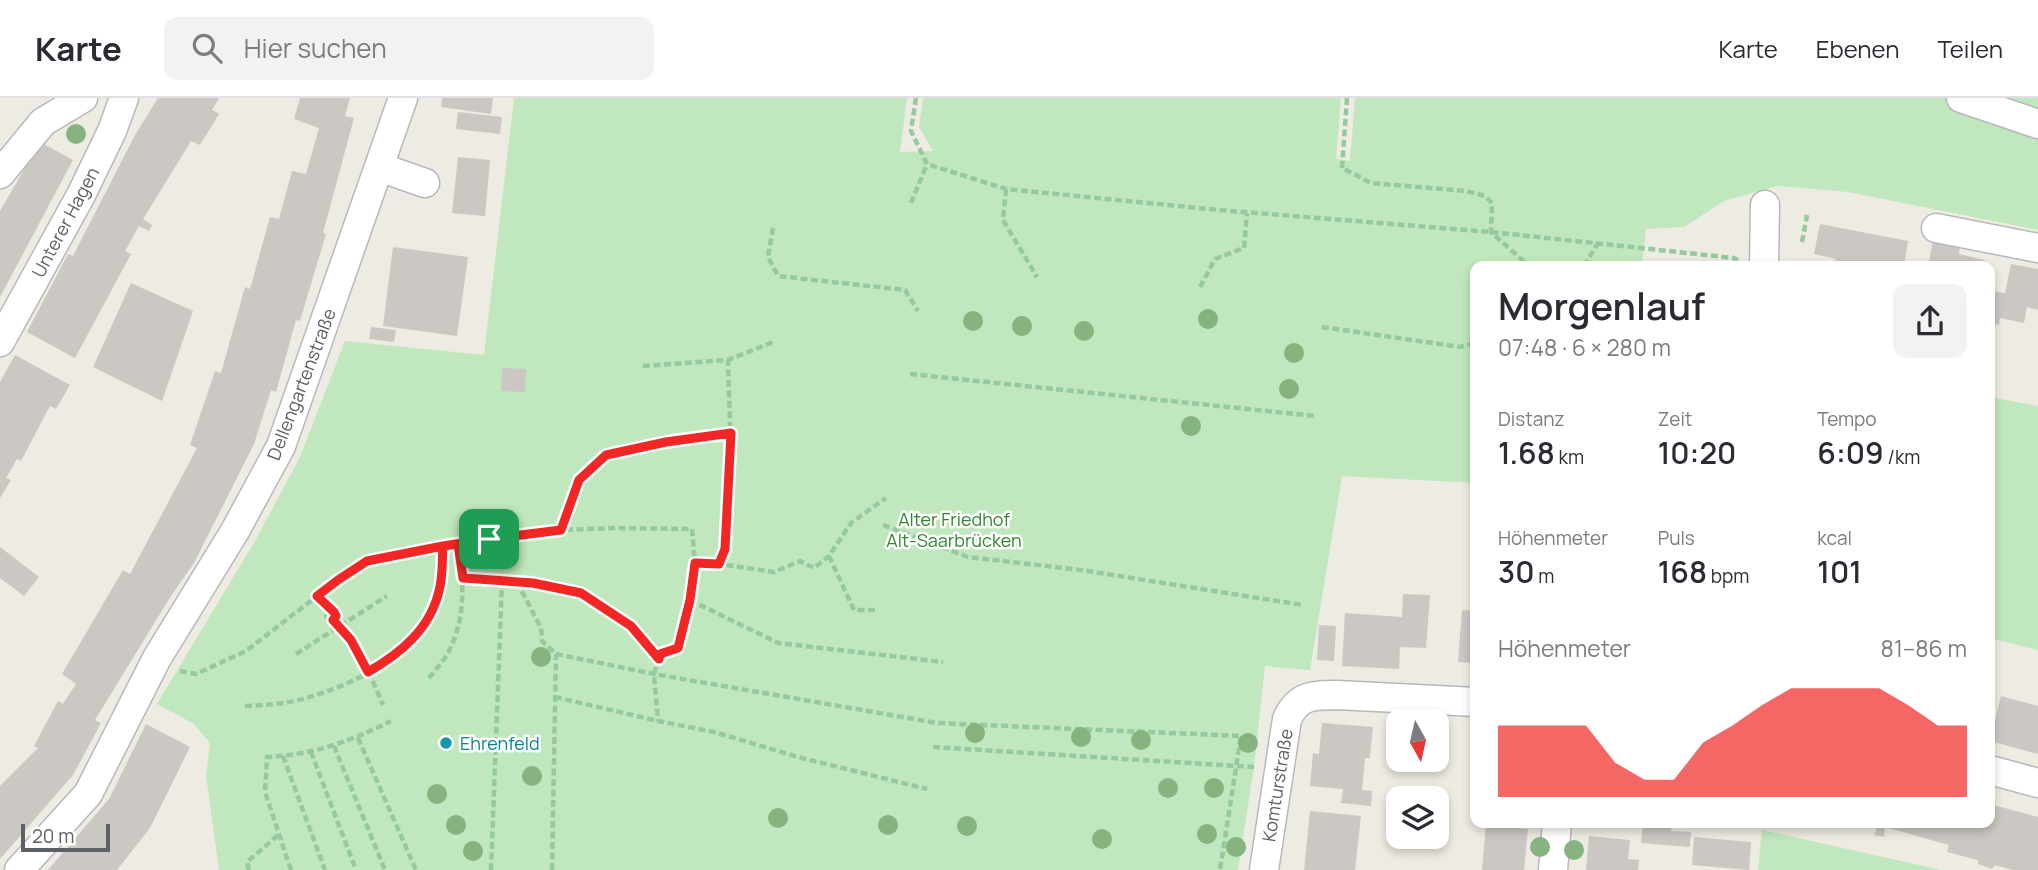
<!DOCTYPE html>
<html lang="de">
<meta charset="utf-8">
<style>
body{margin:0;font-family:Manrope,sans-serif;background:#f2f2f3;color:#2b2b33;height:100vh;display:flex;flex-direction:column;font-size:26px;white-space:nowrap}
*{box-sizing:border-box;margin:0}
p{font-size:23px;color:#7c7c81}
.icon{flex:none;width:38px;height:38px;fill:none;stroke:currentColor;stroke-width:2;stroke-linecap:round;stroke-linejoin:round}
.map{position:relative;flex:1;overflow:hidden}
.side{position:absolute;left:1470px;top:163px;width:525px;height:567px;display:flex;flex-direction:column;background:#fff;border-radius:14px;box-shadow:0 4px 10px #0003}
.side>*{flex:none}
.needle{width:46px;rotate:172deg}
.tools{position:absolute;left:1386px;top:611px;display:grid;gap:14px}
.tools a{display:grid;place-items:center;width:63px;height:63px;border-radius:14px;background:#fff;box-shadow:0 4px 10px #0003;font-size:35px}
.scale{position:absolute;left:21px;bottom:18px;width:89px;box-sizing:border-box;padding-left:7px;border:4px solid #5b6064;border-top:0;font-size:19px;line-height:24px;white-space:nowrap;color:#5b6064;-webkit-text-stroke:5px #fff;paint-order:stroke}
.pin{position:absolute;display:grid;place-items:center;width:60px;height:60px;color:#fff;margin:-30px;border-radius:14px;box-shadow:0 4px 10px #0006}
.round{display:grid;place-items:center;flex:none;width:74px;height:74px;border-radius:14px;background:#f2f2f3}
.head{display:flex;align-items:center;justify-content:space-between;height:119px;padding:0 28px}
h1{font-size:38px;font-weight:600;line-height:52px}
.stats{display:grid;grid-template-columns:repeat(3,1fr);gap:10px;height:119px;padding:7px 28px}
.stats div{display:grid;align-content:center}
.stats b{font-size:30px;font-weight:600}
.stats small{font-size:19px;font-weight:400}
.stats p{font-size:19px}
.chart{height:196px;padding:14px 28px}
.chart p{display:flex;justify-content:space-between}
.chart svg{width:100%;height:126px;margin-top:7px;fill:#f22725;opacity:.7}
header{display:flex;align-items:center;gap:42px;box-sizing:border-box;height:98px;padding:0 35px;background:#fff;border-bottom:2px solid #e1e1e2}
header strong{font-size:33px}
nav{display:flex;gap:38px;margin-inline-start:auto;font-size:24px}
.search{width:490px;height:63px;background:#f2f2f3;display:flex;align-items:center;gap:18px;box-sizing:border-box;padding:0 24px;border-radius:14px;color:#7c7c81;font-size:26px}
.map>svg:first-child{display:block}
</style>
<header>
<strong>Karte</strong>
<div class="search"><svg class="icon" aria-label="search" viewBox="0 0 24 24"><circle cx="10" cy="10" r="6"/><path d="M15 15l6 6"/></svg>Hier suchen</div>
<nav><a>Karte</a><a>Ebenen</a><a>Teilen</a></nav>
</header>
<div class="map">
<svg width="2038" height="772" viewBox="0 0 2038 772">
<rect width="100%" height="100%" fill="#eeebe2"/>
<!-- green -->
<path fill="#c0e7bd" d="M514,0H907L900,54L933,53L919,29L923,0H1341L1336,61L1350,63L1355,0H2038V132L1848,94L1777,88L1724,103L1684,129L1646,131L1642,168H1475V385L1342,378L1310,572L1265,568L1254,669L1238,772H219L206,678L210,645L194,626L157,606L255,443L300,359L345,243L484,257Z
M1990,299L2038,308V552L1990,540Z
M1762,732L1941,772H1758Z"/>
<!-- building -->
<path fill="#cbc7c2" d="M158,0H219L212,12L219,16L200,47L191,43L153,105L143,121L152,127L149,133L139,128L125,153L131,156L75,260L27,234L68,156L73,158L135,37Z
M300,0H350L345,18L354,20L323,135L326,136L300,223L296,222L276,294L271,292L254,346L194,465L169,501L95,622L101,625L73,677L0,761V688L38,650L34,648L58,603L63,606L76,586L62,576L123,472L130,476L197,350L190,347L215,273L221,275L245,189L250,191L270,119L279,121L292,73L306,76L319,30L294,21Z
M442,0H493L491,16L441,9Z
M458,14L502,19L500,36L456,31Z
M40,44L73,62L0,199V113Z
M458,59L490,62L485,118L452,115Z
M1820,126L1908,143L1904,168H1834L1836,161L1814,156Z
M1933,143L1960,148L1959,156L1985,162L1984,168H1928Z
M393,149L468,159L457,238L383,228Z
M2011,166L2038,171V212L2027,209L2024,225L2000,220L1999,227L1990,225V210L1993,193L2005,195Z
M131,185L193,213L162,303L93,269Z
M371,229L396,232L394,244L369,241Z
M15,257L70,287L56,311L50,308L21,363L17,361L6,380L11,382L0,400V284Z
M502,270L526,271L525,294L501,293Z
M0,449L39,479L24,498L0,480Z
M1403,496L1430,497L1426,550L1400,549L1399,571L1342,568L1345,515L1402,519Z
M1462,512L1475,513V565L1458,564Z
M1319,527L1336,528L1334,563L1317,562Z
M2001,598L2038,608V656L1990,643Z
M1322,625L1373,629L1370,658V660H1365L1362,692L1372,693L1371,708L1341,705L1343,691L1310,688L1313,655L1319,656Z
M146,626L190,649L150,730L117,772H48L109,701Z
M1990,706L2038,719V772H2013L1995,767L1992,771L1978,766V762L1947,754L1949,747L1885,729L1884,739L1874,737L1877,729L1864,725L1990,724Z
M1395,710H1398V738H1422L1421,748L1392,746Z
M1310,713L1361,718L1355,772H1304Z
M1643,724H1672L1671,733L1691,734L1690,749L1641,745Z
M1486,727L1528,731L1524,772H1482Z
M1589,738L1630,742L1628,761L1639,762L1638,772H1586Z
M1694,739L1751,744L1749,772L1692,767Z"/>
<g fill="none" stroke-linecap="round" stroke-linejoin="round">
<!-- street casing -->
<g stroke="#b5b9be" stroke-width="31">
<path id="street" d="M1961,0L2038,26
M379,69L425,85
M0,76L43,24L83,0
M1936,130L2038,150
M1764,168L1765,107
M0,244L81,97L112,33L124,0
M1990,672L2038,685
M19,772L88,696L157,560L235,433L281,348L403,0
M1264,772L1287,621C1298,597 1313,597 1337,597L1475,604
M1553,772L1557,724"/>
</g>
<!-- path -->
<path stroke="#96c9a1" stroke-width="4.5" stroke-dasharray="7 3.5" stroke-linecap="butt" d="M916,0L911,33L927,66L1006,91L1219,112L1491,134L1734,160L1738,162
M1347,0L1342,70L1371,85L1466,93L1485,98L1492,105L1491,134L1529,168
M1006,91L1003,122L1037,179
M911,105L927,66
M773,130L768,159L778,178L905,192L918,213
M1802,144L1807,117
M1584,168L1598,145
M1200,189L1215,161L1244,150L1247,115
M1322,229L1460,249L1475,245
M643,268L728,262L773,244
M910,276L1315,318
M883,427L968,459L1081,472L1303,507
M561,432L579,382L606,357L666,344L731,335
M829,458L854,512H875
M695,465L719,466L774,474L800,463L814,470L829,458L851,425L886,400
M719,466L725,451L731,358L728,262
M463,480L533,485L581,495L631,528L659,561L654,576L658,623
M517,484L541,530L542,543L556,556L654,576L937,625L1241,638L1220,772
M318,498L330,512
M690,502L778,545L943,564
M333,522L336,518L335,514L330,512L326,514L327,521C351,527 373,584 383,607
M296,556L387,498
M180,573L196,576L246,553L338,482L367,463L458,446
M429,580C436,571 444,563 449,553C466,519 464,483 458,446L561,432L616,430L692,431L695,465L690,502L678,550L660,556L659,561
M555,599L658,623L714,634L798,659L927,691
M245,608C267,607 288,606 309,599C355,586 413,557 433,511C442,491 441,470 443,448
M358,640L416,772
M334,648L385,772
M933,649L1254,669
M311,654L356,772
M283,658L325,772
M249,772L247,764L278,737
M291,772L265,694L267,659C312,657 351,643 391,623
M491,772L502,483
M552,772L556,556"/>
<!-- street -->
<use href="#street" stroke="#fff" stroke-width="28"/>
</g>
<!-- trees -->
<g fill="#87b380">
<circle cx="76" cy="36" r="10"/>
<circle cx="1208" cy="221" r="10"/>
<circle cx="973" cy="223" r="10"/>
<circle cx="1022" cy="228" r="10"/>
<circle cx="1084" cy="233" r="10"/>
<circle cx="1294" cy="255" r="10"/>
<circle cx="1289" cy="291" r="10"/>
<circle cx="1191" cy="328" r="10"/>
<circle cx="541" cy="559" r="10"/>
<circle cx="975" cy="635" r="10"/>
<circle cx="1081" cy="639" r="10"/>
<circle cx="1141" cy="642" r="10"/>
<circle cx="1248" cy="645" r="10"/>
<circle cx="532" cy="678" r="10"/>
<circle cx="1168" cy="690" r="10"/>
<circle cx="1214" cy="690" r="10"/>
<circle cx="437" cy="696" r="10"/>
<circle cx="778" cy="720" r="10"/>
<circle cx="456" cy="727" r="10"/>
<circle cx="888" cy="727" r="10"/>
<circle cx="967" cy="728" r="10"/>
<circle cx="1207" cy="736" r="10"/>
<circle cx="1102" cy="741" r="10"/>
<circle cx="1236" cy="749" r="10"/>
<circle cx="1540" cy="749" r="10"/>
<circle cx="1574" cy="752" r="10"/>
<circle cx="473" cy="753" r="10"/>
</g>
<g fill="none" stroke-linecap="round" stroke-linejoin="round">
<!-- route casing -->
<g stroke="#fff" stroke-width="14">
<path id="route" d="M489,441L443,448L367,463L338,482L317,498L334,514L336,518L333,522L351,542L368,574C401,555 430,531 439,493C443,479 442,462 443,448L458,446L463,480L533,485L581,495L631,528L659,561L660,556L678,550L690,502L695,465L719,466L725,451L731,335L666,344L606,357L579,382L561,432L489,441"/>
</g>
<!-- route -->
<use href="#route" stroke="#f22725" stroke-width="9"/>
</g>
<!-- markers -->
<circle fill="#0f9aa8" stroke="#fff" stroke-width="2.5" cx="446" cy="645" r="7"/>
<g text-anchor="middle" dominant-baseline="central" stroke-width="5" stroke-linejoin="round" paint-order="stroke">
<!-- street labels -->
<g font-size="18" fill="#5b6064" stroke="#fff">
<text transform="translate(65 124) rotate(-62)">Unterer Hagen</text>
<text transform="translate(301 286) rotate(-69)">Dellengartenstraße</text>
<text transform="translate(1277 687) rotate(-81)">Komturstraße</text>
</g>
<!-- park labels -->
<g font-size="18" fill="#328630" stroke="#fff">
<text x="954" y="421">Alter Friedhof<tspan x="954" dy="21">Alt-Saarbrücken</tspan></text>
</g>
<!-- culture labels -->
<g font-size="18" fill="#0d838f" stroke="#fff" text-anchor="start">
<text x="460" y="645">Ehrenfeld</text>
</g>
</g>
</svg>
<div class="tools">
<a><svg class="needle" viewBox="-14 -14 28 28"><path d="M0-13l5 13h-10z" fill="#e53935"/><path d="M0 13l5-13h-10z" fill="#7c7c81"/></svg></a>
<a><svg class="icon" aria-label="layers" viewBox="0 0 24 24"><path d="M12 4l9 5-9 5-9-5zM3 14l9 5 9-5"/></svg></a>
</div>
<div class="scale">20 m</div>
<div class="pin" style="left:489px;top:441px;background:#1e9e55"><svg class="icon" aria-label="arrive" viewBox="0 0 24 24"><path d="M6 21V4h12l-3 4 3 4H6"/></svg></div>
<section class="side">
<div class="head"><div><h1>Morgenlauf</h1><p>07:48 · 6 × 280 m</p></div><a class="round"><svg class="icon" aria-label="share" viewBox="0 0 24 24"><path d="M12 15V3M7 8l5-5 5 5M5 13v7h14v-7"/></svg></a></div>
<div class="stats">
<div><p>Distanz</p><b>1.68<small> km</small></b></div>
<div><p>Zeit</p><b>10:20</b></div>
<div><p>Tempo</p><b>6:09<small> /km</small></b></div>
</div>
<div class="stats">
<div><p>Höhenmeter</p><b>30<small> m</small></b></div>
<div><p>Puls</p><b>168<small> bpm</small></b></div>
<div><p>kcal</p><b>101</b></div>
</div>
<div class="chart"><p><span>Höhenmeter</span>81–86 m</p>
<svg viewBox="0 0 160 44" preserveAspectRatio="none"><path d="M0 44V19L10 19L20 19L30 19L40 32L50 38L60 38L70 25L80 19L90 12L100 6L110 6L120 6L130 6L140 12L150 19L160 19V44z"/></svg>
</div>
</section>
</div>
